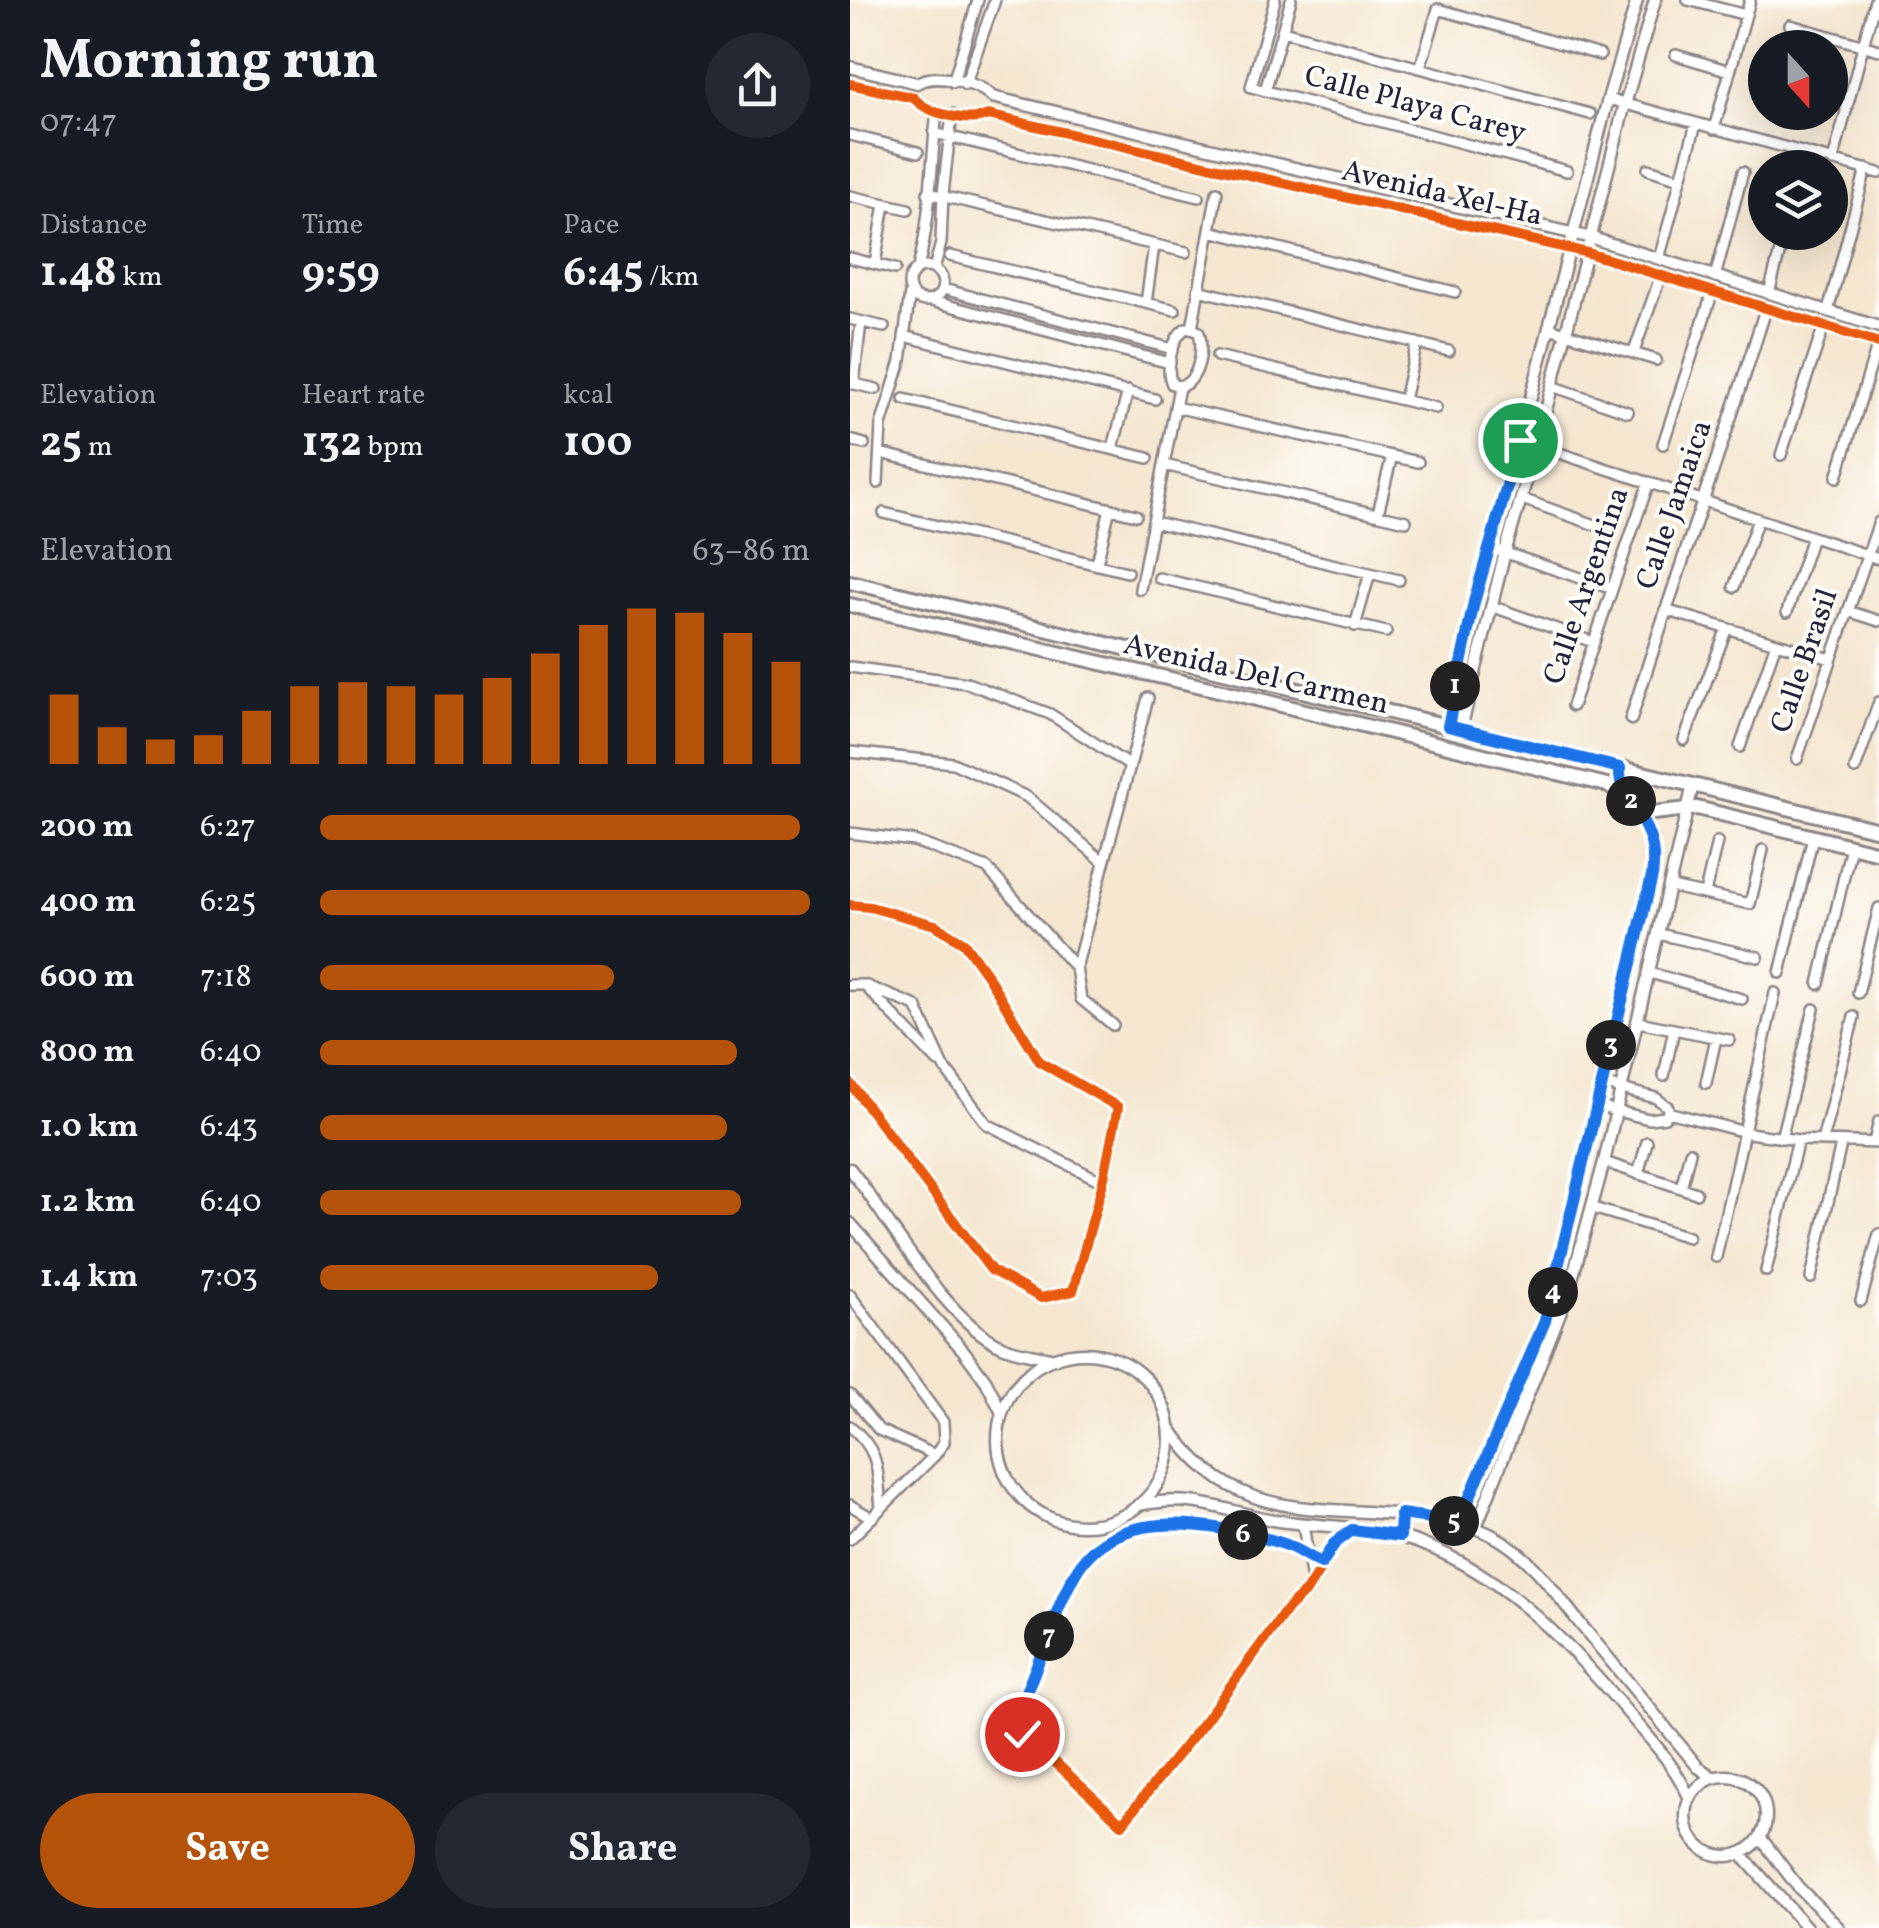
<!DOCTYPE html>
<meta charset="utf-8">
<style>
body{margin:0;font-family:Vollkorn,serif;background:#242831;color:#f1f3f6;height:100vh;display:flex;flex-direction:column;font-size:38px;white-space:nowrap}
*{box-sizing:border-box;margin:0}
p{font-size:32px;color:#9ea1a6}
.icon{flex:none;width:55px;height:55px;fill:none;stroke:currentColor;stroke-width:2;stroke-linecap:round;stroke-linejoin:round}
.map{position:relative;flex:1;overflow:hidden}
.details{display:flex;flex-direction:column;background:#171b24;width:850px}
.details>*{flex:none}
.needle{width:65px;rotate:159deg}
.fabs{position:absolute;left:898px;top:30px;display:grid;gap:20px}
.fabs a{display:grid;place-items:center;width:100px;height:100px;border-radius:50%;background:#171b24;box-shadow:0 10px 40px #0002;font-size:50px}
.pin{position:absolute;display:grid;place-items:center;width:85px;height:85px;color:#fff;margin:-42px;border:5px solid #fff;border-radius:50%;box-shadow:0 2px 10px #0007}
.km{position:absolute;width:50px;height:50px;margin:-25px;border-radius:50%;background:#222;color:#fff;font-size:28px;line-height:50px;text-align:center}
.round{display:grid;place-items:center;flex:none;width:105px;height:105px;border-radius:52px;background:#242831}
.overview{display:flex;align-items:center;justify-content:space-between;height:170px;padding:0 40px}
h1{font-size:55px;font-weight:700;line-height:75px}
.figures{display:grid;grid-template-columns:repeat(3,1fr);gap:15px;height:170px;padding:10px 40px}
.figures div{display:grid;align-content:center}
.figures b{font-size:42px;font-weight:700}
.figures small{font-size:28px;font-weight:400}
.figures p{font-size:28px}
.chart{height:280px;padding:20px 40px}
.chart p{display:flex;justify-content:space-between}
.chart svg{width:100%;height:180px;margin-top:10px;stroke:#b45309;stroke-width:6}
.action{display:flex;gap:20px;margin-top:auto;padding:20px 40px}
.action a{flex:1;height:115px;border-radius:60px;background:#b45309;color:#fff;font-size:40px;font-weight:700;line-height:115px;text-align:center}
.action a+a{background:#242831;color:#f1f3f6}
ul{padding:0 40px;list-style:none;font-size:32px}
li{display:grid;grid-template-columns:160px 120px 1fr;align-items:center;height:75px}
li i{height:25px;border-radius:12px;background:#b45309}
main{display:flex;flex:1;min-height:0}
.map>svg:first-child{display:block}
</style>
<main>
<section class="details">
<div class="overview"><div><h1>Morning run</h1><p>07:47</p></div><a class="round"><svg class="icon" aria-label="share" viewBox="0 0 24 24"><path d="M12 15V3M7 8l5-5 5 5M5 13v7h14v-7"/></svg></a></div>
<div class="figures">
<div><p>Distance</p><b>1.48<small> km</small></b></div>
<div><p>Time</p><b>9:59</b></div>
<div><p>Pace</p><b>6:45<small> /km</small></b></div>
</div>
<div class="figures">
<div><p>Elevation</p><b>25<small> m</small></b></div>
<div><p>Heart rate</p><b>132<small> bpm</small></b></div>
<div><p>kcal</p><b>100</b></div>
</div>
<div class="chart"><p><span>Elevation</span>63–86 m</p>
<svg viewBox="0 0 160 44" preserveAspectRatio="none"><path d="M5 44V27M15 44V35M25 44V38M35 44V37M45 44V31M55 44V25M65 44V24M75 44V25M85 44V27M95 44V23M105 44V17M115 44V10M125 44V6M135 44V7M145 44V12M155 44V19"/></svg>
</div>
<ul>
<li><b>200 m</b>6:27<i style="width:98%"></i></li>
<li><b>400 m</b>6:25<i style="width:100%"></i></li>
<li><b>600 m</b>7:18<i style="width:60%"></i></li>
<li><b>800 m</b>6:40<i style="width:85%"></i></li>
<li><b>1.0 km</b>6:43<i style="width:83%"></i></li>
<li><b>1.2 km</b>6:40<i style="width:86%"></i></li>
<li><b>1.4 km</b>7:03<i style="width:69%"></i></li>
</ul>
<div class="action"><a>Save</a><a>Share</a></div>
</section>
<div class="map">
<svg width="1029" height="1928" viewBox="0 0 1029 1928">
<rect width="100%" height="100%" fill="#fdfcf7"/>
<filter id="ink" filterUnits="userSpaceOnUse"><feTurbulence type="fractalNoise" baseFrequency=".01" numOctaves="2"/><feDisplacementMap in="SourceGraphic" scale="20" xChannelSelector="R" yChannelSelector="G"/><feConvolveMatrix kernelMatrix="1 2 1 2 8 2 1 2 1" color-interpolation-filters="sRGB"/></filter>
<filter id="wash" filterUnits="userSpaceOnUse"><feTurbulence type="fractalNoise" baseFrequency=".0048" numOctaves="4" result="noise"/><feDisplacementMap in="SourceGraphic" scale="40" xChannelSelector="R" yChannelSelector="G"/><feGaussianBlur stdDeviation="2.25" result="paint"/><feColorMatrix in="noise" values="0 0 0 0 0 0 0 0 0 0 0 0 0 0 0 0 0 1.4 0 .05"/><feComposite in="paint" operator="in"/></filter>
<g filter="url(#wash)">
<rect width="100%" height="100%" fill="#f4e6cf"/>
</g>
<g filter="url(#ink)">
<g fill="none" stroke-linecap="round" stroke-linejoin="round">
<!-- minor casing -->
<g stroke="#8b8485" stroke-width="14">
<path id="minor" d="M425,0L401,87L717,171
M838,0L896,15
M940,25L1029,50
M433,31L740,114
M826,55L880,71
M570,68L588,9L750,55
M103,82L128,0
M115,85L145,0
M415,91L441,0
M758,99L1029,173
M980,100L998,106
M864,129L900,0
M84,133L349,197
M0,135L68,152
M983,161L1025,0
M798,169L830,179
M78,193L336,252
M0,196L58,209
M360,231L605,292
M100,256L325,310
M0,258L45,269
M809,259L846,124
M25,264L35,204
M59 284a17 17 0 1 1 34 0a17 17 0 1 1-34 0Z
M68,268C81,218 81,163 87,111
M84,269L91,243L93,194L102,114
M865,277L893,172
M93,289L323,349
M348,290L599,351
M919,293L935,232
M81,301L320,363
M296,303L304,245
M978,311L1016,169
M0,319L34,327
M336,328L348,331C356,347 347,395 322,384C315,369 322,337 336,328Z
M342,328L367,192
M699,328L806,360
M54,336L305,399
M784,352L811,275
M367,356L586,408
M0,383L26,389
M4,383L11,322
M702,386L778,412
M54,399L298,458
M554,400L567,343
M325,407L568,462
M0,440L14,444
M670,440L1029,559
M813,444L863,291
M263,448L278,391
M30,453L286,515
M931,455L974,326
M314,465L556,521
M987,477L1028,343
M28,483L31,425L51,361L60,293
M672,499L751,527
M34,513L277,572
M528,513L542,456
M304,522L549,580
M638,547L760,588
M247,563L260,508
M309,578L536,632
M884,587L908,519
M290,589L329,387
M641,606L743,642
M815,610L981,659
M998,611L1029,621
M937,612L962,537
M505,626L520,573
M0,667L117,683L200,714L280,766
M722,706L799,482
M834,740L877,628
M890,747L926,643
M0,752L103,763L177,797L254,862
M947,759L1029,522
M1005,769L1029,702
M0,833L64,841L137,868L226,968L231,999L263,1025
M821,887L900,904L913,850
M855,893L867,842
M0,905L20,907L85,925L114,943L137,975L190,1062L268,1107L253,1182L223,1291L191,1298L141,1270L0,1083
M809,934L908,957
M226,968L298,698
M800,973L892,999
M930,973L963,837
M969,984L1001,846
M0,985H14L66,1006L94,1067L137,1124L253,1182
M16,987L88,1062
M1008,993L1029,908
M788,1022L879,1040
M814,1076L824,1029
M856,1083L866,1038
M752,1084L806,1098L818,1107V1112
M746,1106L799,1119L815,1117L818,1112L899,1133L948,1140L1029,1143
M931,1138L964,1009
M972,1141L1004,1017
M1024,1142L1029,1121
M754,1162L846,1193
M788,1174L797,1142
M831,1188L840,1152
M743,1208L838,1237
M866,1257L925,993
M916,1271L948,1140
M961,1278L991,1144
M0,1295L93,1422L94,1442L85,1455L0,1539
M1011,1301L1029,1234
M0,1395L29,1430L85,1455
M0,1426C31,1452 27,1470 31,1508
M0,1505L22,1518
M453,1524L462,1581
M472,1563C458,1558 446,1547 431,1543C368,1524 266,1503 226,1572C201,1616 191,1668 166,1713L167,1727L272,1824L354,1722L437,1609L457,1590L485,1545L502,1529"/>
</g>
<!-- tertiary casing -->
<g stroke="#8b8485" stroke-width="15">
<path id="tertiary" d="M0,67L67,83
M67,83C84,72 129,82 142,97L742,238L1029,327
M0,84L64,98C76,113 120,124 138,115L738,253L1029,343
M781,719C824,581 873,446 916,308
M598,726L638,547L670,440L758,99L787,0
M611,729L655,552L687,445L775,104L805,0
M0,1169C40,1219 94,1320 152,1346C168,1353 187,1355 205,1359
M0,1223L113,1350L136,1381L152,1413
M148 1439a86 86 0 1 1 172 0a86 86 0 1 1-172 0Z
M319,1427C385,1524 460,1504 562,1516C593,1519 622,1523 649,1539C687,1562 709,1599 737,1632C774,1677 811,1722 848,1767L864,1778
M288,1505C347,1494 368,1510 423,1520C465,1527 510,1525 551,1537C646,1565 716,1640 778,1713C802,1741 825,1765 840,1799
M609,1523L695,1321L802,876C805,858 805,843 797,827C788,806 768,791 770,767
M626,1527L719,1290L754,1162L843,785
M836 1816a40 40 0 1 1 80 0a40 40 0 1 1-80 0Z
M910,1837L948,1887L989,1928
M890,1853L957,1928"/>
</g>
<!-- secondary casing -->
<g stroke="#8b8485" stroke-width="18">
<path id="secondary" d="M0,582L1029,830
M0,605L390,695L757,785L803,813L847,808L1029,853"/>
</g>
<!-- minor -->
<use href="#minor" stroke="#fff" stroke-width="9"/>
<!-- tertiary -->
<use href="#tertiary" stroke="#fff" stroke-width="10"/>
<!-- secondary -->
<use href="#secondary" stroke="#fff" stroke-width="12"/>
<!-- cycleway casing -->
<g stroke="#fdfcf7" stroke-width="16">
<path id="cycleway" d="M0,84L64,98C76,113 120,124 138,115L738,253L1029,343
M0,905L20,907L85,925L114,943L137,975L190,1062L268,1107L253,1182L223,1291L191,1298L141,1270L0,1083
M472,1563C458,1558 446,1547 431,1543C368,1524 266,1503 226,1572C201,1616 191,1668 166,1713L167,1727L272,1824L354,1722L437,1609L457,1590L485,1545L502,1529"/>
</g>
<!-- cycleway -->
<use href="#cycleway" stroke="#e8590c" stroke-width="10"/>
</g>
</g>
<g fill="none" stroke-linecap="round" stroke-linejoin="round" filter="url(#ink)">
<!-- route casing -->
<g stroke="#fff" stroke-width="20">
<path id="route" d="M172,1734L167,1728L166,1713C190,1668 201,1616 226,1572C266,1503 368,1524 431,1543C446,1547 458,1558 472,1563L484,1544L502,1530L550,1536L551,1514L609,1522L695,1321L802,876C811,819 767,805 770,768L598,726L624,602L670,440"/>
</g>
<!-- route -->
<use href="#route" stroke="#1a73e8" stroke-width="12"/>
</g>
<g text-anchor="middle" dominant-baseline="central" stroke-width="8" stroke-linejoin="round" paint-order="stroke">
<!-- street labels -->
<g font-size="30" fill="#22223b" stroke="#fdfcf7">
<text transform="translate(565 105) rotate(15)">Calle Playa Carey</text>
<text transform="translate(592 194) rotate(13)">Avenida Xel-Ha</text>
<text transform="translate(825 505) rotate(-71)">Calle Jamaica</text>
<text transform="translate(737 586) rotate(-71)">Calle Argentina</text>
<text transform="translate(955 661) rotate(-71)">Calle Brasil</text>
<text transform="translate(406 675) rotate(13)">Avenida Del Carmen</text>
</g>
</g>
</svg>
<div class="fabs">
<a><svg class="needle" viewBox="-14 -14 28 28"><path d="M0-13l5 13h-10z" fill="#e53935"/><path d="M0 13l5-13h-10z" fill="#9ea1a6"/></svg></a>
<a><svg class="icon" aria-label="layers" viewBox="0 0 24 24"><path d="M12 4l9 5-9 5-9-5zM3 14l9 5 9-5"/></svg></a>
</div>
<div class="pin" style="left:670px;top:440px;background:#1e9e55"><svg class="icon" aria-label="arrive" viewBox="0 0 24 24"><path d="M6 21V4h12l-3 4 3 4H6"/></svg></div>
<div class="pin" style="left:172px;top:1734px;background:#d93025"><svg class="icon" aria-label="check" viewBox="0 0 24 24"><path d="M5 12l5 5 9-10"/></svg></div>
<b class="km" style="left:605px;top:686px">1</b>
<b class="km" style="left:781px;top:801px">2</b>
<b class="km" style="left:761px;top:1045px">3</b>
<b class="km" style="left:703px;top:1292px">4</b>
<b class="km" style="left:604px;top:1521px">5</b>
<b class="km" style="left:393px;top:1535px">6</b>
<b class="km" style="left:199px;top:1636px">7</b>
</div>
</main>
